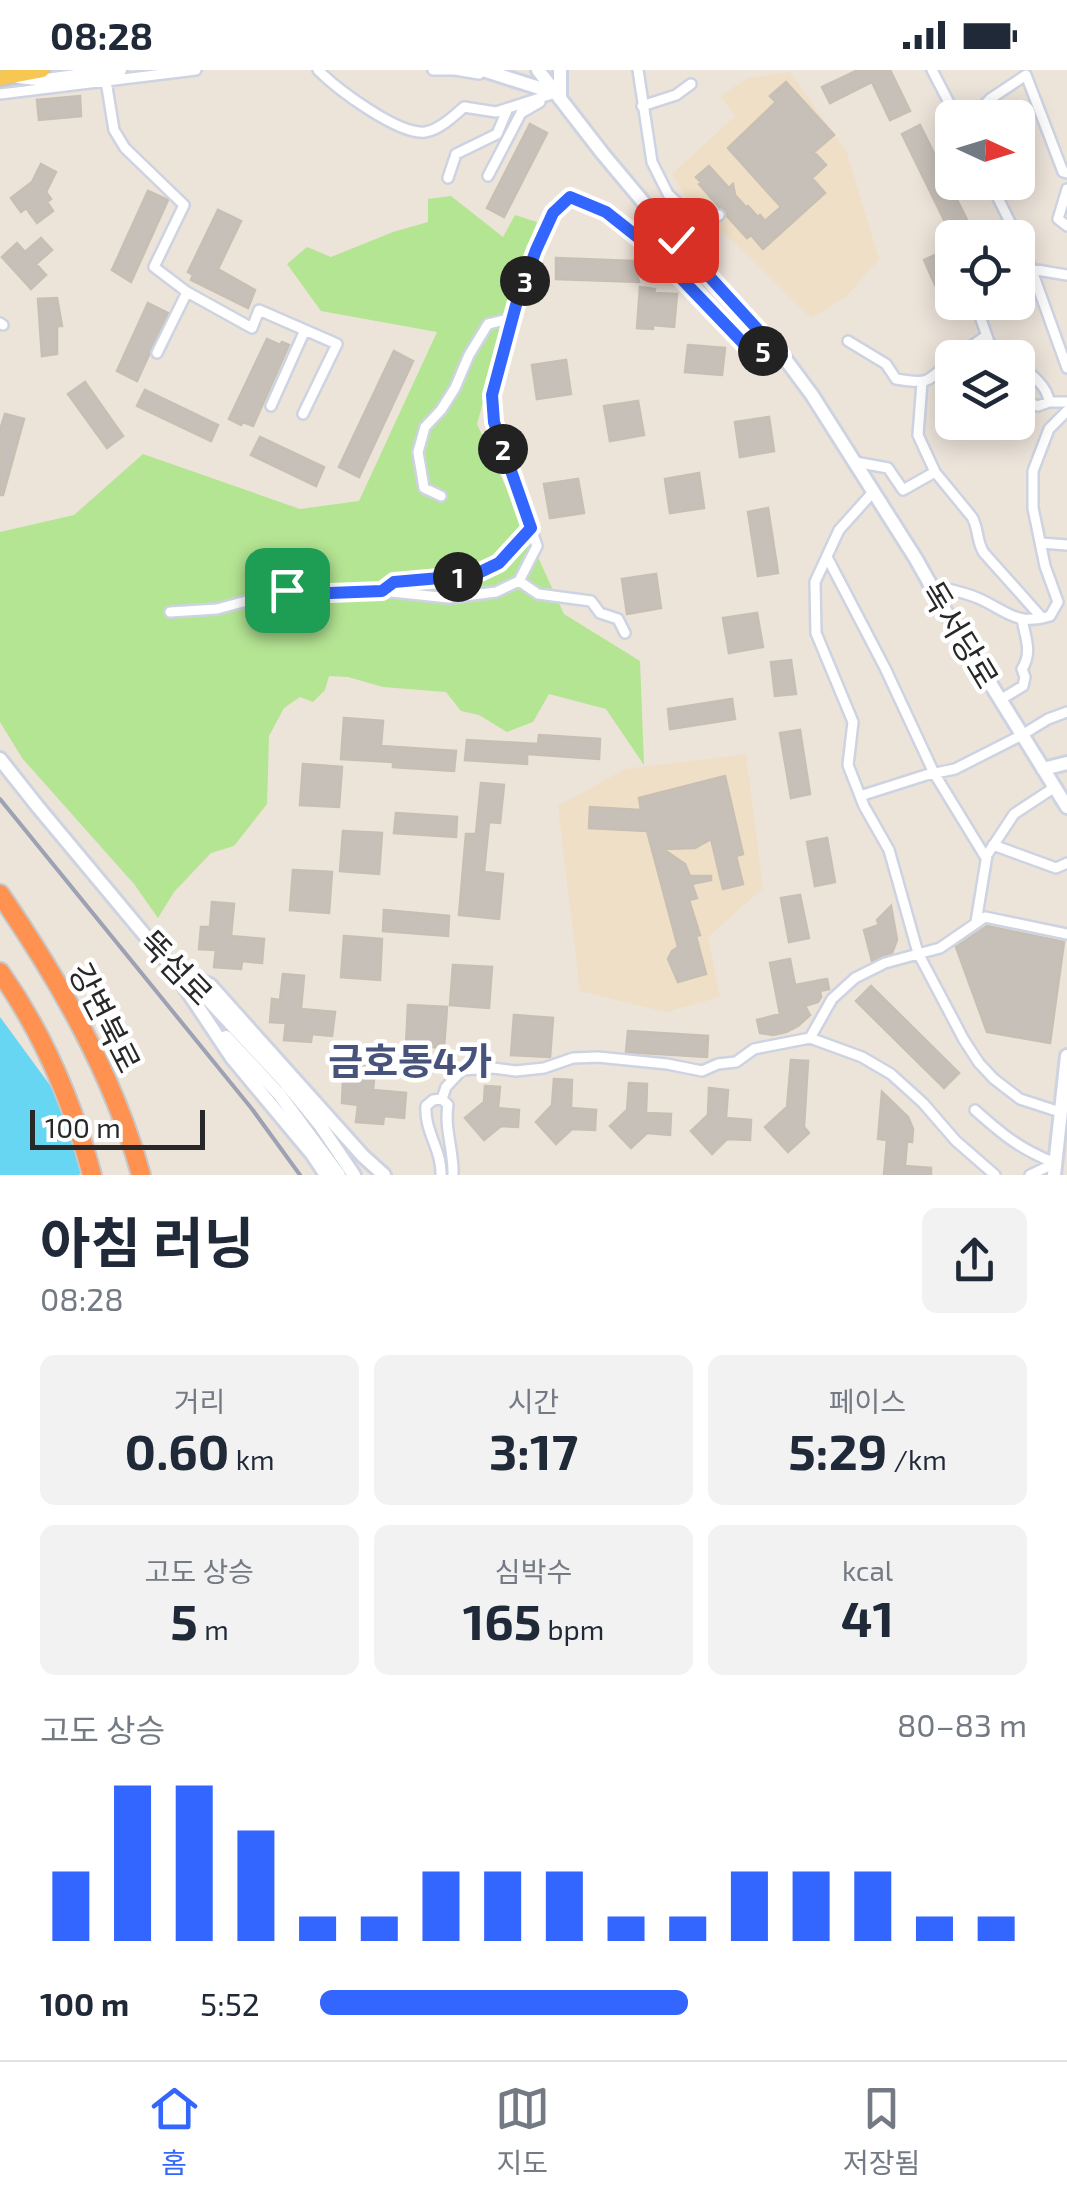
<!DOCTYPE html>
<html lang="ko">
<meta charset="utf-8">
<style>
body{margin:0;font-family:"Exo 2","Noto Sans KR",sans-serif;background:#f2f2f3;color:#1f2937;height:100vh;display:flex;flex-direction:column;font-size:38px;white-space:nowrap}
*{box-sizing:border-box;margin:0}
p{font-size:32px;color:#747a83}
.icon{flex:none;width:55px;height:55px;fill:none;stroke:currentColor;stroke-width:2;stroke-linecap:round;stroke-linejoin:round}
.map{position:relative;height:1105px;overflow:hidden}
.details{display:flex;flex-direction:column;background:#fff;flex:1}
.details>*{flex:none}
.needle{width:65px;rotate:94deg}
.buttons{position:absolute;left:935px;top:30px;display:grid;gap:20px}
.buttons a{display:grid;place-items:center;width:100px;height:100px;border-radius:15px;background:#fff;box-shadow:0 5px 25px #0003;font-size:50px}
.scale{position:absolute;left:30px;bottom:25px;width:175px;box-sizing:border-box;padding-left:10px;border:5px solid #282828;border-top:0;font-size:28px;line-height:35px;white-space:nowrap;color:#282828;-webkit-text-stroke:8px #fff;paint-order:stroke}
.pin{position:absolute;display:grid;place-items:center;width:85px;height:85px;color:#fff;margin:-42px;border-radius:20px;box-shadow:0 5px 15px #0006}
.km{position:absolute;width:50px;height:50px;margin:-25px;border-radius:50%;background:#222;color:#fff;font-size:28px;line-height:50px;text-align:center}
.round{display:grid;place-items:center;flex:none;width:105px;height:105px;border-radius:15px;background:#f2f2f3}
.overview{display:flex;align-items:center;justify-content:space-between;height:170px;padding:0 40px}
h1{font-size:55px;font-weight:700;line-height:75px}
.stats{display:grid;grid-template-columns:repeat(3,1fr);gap:15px;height:170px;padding:10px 40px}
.stats div{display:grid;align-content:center;border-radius:15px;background:#f2f2f3;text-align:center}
.stats b{font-size:50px;font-weight:700}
.stats small{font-size:28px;font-weight:400}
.stats p{font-size:28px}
.chart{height:280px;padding:20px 40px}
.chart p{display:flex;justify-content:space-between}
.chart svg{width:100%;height:180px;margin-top:10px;stroke:#3365ff;stroke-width:6}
ul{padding:0 40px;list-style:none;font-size:32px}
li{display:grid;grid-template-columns:160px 120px 1fr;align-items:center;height:75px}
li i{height:25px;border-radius:12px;background:#3365ff}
.status{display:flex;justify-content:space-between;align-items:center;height:70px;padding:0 50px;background:#fff;direction:ltr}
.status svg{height:28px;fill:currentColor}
.dock{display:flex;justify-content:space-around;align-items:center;height:140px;border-top:2px solid #e0e1e3;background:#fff;font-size:28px;color:#747a83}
.dock a{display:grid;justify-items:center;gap:5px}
.dock .on{color:#3365ff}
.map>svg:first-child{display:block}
</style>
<div class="status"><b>08:28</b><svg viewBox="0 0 49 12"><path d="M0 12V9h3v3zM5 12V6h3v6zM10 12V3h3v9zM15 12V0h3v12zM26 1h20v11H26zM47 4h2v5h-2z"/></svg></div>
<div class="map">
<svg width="1067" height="1105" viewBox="0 0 1067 1105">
<rect width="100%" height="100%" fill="#ece3d9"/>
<!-- education -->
<path fill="#efdfc7" d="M790,2L847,83L879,189L846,227L811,248L745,182L691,135L672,104L735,46L720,26L748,8Z
M746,684L763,818L708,867L720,927L666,942L580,921L558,736L625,699Z"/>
<!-- green -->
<path fill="#b4e593" d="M451,126L503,167L515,145L537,152L519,201L477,354L564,544L640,591L644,695L606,639L549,624L533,652L507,662L479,645L461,641L446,622L383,617L348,607L329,606L325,620L313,632L300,627L284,638L269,666L267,734L234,776L211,783L174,822L158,848L134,814L22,688L0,652V462L74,445L143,384L300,439L359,431L437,262L321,241L287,194L307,177L331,187L393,162L428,152V129Z"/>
<!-- water -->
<path fill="#66d6f3" d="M0,947L96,1078L79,1105H0Z"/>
<!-- building -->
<path fill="#c7c0b9" stroke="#c7bfb3" stroke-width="2.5" d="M858,0H890L910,41L890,50L872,12L830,33L822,17Z
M786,12L834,65L814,82L826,95L812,108L825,123L763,179L751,165L747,168L727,146L724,139L719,137L699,114L701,112L696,107L709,96L729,118L733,114L735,125L746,137L748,136L758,147L760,145L765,151L781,137L728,78L776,32L770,26Z
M80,26L81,46L39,50L37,30Z
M530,54L547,63L504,147L487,138Z
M920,55L972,160L957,168H953L902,64Z
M41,94L56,102L46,122L51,129L47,132L53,141L37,153L26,138L21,142L11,128L32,112Z
M148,121L168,130L131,212L112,200Z
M218,140L241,151L218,199L255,220L248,238L191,210L193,205L188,202Z
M41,168L52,180L36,194L46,205L31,219L2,187L17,173L25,182Z
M944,181L952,200V220L940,226L924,190Z
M556,188L633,191L639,212L556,209Z
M640,217L655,219L654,223L677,224L674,257L653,255V259L637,258Z
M57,228L62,256H57V284L42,286L38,229Z
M148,233L168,243L137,311L117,301Z
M267,269L280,275L282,272L289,275L253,356L243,352L241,355L229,349Z
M688,275L725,278L722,305L685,302Z
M394,281L413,291L359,407L339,397Z
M566,290L571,324L537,329L532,295Z
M85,312L123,366L107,378L68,324Z
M145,320L218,355L211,371L137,336Z
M638,331L644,365L610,371L604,336Z
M5,344L24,349L3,425H0V360Z
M769,347L774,381L740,387L735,352Z
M260,367L324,397L316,416L251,385Z
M699,403L704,438L670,443L665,409Z
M578,409L584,443L550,448L544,414Z
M768,438L778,503L758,506L748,442Z
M656,504L661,538L627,544L622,509Z
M757,543L763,577L729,583L723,548Z
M791,590L796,624L775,626L771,592Z
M732,629L735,649L670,659L668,639Z
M344,648L383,651L381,676L456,681L454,701L393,697V692L341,689Z
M800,660L810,724L791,728L780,663Z
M539,665L600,669L599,689L527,684V694L465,690L467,670L538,674Z
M303,694L342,697L339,737L300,735Z
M725,706L743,784L736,786L743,814L723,819L711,769L695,778L663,779L685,794L690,806H711V810L692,814L697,828L689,830L700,865L696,866L706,904L678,912L668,889L672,881L678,877L647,761L589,758L590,737L641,740L639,728Z
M481,713L504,715L500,753L489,752L484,802L503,804L499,849L459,845L466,764H476Z
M396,743L457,747L456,767L394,763Z
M343,761L382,763L379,804L340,801Z
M827,768L835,812L815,816L807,772Z
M293,800L332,802L329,843L290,840Z
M800,825L809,868L789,872L781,828Z
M212,832L234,834L231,866L264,869L262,893L242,891L241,899L214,897L216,880L199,879L201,857H210Z
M891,836L897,870L892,883L872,891L864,860L879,855L877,850Z
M384,840L449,846L448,866L383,861Z
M987,856L1064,872L1050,973L987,962L956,877Z
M344,866L382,869L380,910L341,907Z
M790,889L795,915L827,909L829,919L820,921L821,927L818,932L805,936L810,945L798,956L786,962L773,965L760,963L757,950L780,944L770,893Z
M453,895L492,897L489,938L450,935Z
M283,904L304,906L301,939L335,942L332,966L312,964L311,972L284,970L286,953L270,952L272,929L280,930Z
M871,916L959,1003L944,1018L856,931Z
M408,935L447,937L444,978L406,975Z
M514,945L553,948L550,987L511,985Z
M628,961L708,966L707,987L626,982Z
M354,986L376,988L373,1020L406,1023L404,1048L384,1046L383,1054L356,1052L358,1035L342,1033L343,1011L352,1012Z
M791,990L808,991L804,1057L809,1063L788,1082L765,1057L787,1037Z
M554,1009L572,1010L571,1038L596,1040L595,1060L572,1059L556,1074L536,1052L552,1035Z
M629,1013L647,1014L646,1043L671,1044L670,1065L647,1063L631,1078L610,1056L627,1040Z
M485,1016L500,1017L498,1038L519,1040L518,1057L501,1056L484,1070L465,1048L484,1032Z
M709,1018L728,1020L726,1048L751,1050L750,1070L727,1069L712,1084L691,1061L708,1045Z
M882,1022L908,1047L913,1059L912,1072L907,1071L905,1096L931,1098V1105H884L887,1070L878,1069Z"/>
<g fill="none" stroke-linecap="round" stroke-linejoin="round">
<!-- street casing -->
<g stroke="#ced3e2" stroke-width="14">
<path id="street" d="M318,0C337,19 398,65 425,62C439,60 454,46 464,37L496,42L555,23
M433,0H455L479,4
M638,0L652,92L668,124L687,142L719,145L676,170
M932,0L957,48
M106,11L114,60L125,78L184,135L154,197L187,222L157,283
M0,24L196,0
M642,36L676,25L691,14
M972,48L990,29L1026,5L1063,102L1067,103
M488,106L521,43L540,32
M448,108L456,84L497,64L508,38
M990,112L1026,184L1067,298
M1067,119L1058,149L1067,156
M1018,202L1031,199L1067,205
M187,222L252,258L259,240L337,274L303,344
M975,232L989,272
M0,253L3,255
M848,271L886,294L896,309C931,315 928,311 952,289
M955,288L983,268L1009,288
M1018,294C1030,303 1048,316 1049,332H1067
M922,313L918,365L935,402L972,447C979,459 976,471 984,483L1042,548
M1018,329L1038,336L1049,332
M271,336L305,260
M855,392L888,398L903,420L935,402
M874,421L839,460L815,512L816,563L853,652L848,695L864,736L889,780L918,883L964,970L979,993L994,1009L1020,1029L1060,1042
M441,426L424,418L418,382L425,357L441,340L455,318L469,285L488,254L513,248
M1041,473L1067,475
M827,487L885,598L934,703L986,788
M519,511L538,524L591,531L600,543L618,549L625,563
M931,515C947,519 965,522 980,529C1008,542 1017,556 1050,546L1058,532L1045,496L1033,438V401L1049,359L1067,341
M382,521L394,512L474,505L499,493L531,458
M170,542L217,539L287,520L330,523L382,521L449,528L496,522L519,511L537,476L494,352L492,325L516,235L536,180L553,143L570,127L606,142L655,180L746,276L780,285
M1000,630L1023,616L1025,607L1022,599C1033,582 1025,567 1022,549
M860,726L926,705L955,699L1022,665L1048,649L1067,642
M993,775L1056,798L1067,793
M976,852L987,785L1014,744L1055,717
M810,968L832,929L855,908L885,893L940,878L985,847L1067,864
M975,1040C1003,1065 1020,1079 1055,1093
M441,1105C442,1080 424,1061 426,1036L433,1030L442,1029
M453,1105C454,1081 444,1059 448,1035L442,1029L446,1017L462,1000L493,998L516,1001L544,998L573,988L598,987L667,994L702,1001L718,994L736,992L754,979L810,968L862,987L891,1004L923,1033L956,1071L995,1105
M1030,1105L1055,1093"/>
</g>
<!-- secondary casing -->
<g stroke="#ced3e2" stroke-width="18">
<path id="secondary" d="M483,0L552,22
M538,0L603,84L680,176L783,286L812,325L916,489L944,539L1067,737
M560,0V29
M18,7L46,10L120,0
M0,689L38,737L173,899L203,924L284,1011L320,1055L354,1105
M1043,699L1067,693
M189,906L210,915L363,1086L384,1105
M180,910L232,988L312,1084L326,1105
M226,967L279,1024L339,1105
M1054,1105L1067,986"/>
</g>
<!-- primary casing -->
<g stroke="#c7c7c7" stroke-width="19">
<path id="primary" d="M0,8L42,0"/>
</g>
<!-- highway casing -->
<g stroke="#c7c7c7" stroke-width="22">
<path id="highway" d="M0,824C59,910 113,1004 141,1105
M0,902C43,963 73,1034 92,1105"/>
</g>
<!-- street -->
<use href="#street" stroke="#fff" stroke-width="9"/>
<!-- secondary -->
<use href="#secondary" stroke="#fff" stroke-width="12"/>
<!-- primary -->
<use href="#primary" stroke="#f6c753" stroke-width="14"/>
<!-- highway -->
<use href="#highway" stroke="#ff9251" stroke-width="18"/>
<!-- rail -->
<path stroke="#9ca1b4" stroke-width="4" d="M0,729L252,1039L300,1105"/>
</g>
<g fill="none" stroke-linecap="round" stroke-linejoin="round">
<!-- route casing -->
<g stroke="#fff" stroke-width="20">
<path id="route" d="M287,520L330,523L382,521L394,512L474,505L499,493L531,458L494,352L492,325L516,235L536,180L553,143L570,127L606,142L654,180L746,276L782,286L676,170"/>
</g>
<!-- route -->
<use href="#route" stroke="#3365ff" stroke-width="12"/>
</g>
<g text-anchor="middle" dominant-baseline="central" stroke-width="9" stroke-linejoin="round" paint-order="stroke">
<!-- street labels -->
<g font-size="32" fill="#282828" stroke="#fff">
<text transform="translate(961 564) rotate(59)">독서당로</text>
<text transform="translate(177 897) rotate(46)">뚝섬로</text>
<text transform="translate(106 947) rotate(63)">강변북로</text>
</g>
<!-- quarter labels -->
<g font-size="38" font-weight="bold" fill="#47537b" stroke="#fff">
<text x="410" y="990">금호동4가</text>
</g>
</g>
</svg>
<div class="buttons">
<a><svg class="needle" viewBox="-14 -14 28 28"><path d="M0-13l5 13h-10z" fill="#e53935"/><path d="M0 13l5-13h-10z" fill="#747a83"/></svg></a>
<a><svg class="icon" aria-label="locate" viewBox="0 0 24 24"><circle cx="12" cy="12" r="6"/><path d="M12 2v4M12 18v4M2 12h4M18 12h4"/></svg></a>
<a><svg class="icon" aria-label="layers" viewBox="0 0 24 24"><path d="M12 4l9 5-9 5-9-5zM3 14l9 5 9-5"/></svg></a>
</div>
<div class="scale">100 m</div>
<div class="pin" style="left:287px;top:520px;background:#1e9e55"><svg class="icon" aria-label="arrive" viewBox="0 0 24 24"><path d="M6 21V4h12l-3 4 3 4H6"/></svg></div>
<div class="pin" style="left:676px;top:170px;background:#d93025"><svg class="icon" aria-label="check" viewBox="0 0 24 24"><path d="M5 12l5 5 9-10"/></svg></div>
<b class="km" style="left:458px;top:507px">1</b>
<b class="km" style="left:503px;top:379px">2</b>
<b class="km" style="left:525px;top:211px">3</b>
<b class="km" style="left:763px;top:281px">5</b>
</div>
<section class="details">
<div class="overview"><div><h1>아침 러닝</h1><p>08:28</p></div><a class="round"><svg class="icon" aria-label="share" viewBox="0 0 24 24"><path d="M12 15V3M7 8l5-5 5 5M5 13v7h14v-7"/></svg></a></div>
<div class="stats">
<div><p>거리</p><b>0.60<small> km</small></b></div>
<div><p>시간</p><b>3:17</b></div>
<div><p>페이스</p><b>5:29<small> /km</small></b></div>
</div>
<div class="stats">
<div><p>고도 상승</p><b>5<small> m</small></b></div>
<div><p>심박수</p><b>165<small> bpm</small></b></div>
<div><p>kcal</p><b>41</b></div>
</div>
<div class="chart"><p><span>고도 상승</span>80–83 m</p>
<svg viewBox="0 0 160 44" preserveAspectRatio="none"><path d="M5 44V27M15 44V6M25 44V6M35 44V17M45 44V38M55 44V38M65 44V27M75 44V27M85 44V27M95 44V38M105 44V38M115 44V27M125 44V27M135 44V27M145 44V38M155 44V38"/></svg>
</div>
<ul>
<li><b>100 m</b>5:52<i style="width:52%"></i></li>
</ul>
</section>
<nav class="dock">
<a class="on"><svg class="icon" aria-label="home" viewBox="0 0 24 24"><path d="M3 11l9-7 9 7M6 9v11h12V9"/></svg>홈</a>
<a><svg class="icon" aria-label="map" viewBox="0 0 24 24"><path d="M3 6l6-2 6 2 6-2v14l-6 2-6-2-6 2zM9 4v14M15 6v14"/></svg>지도</a>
<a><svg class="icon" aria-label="saved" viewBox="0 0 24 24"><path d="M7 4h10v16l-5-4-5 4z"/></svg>저장됨</a>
</nav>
